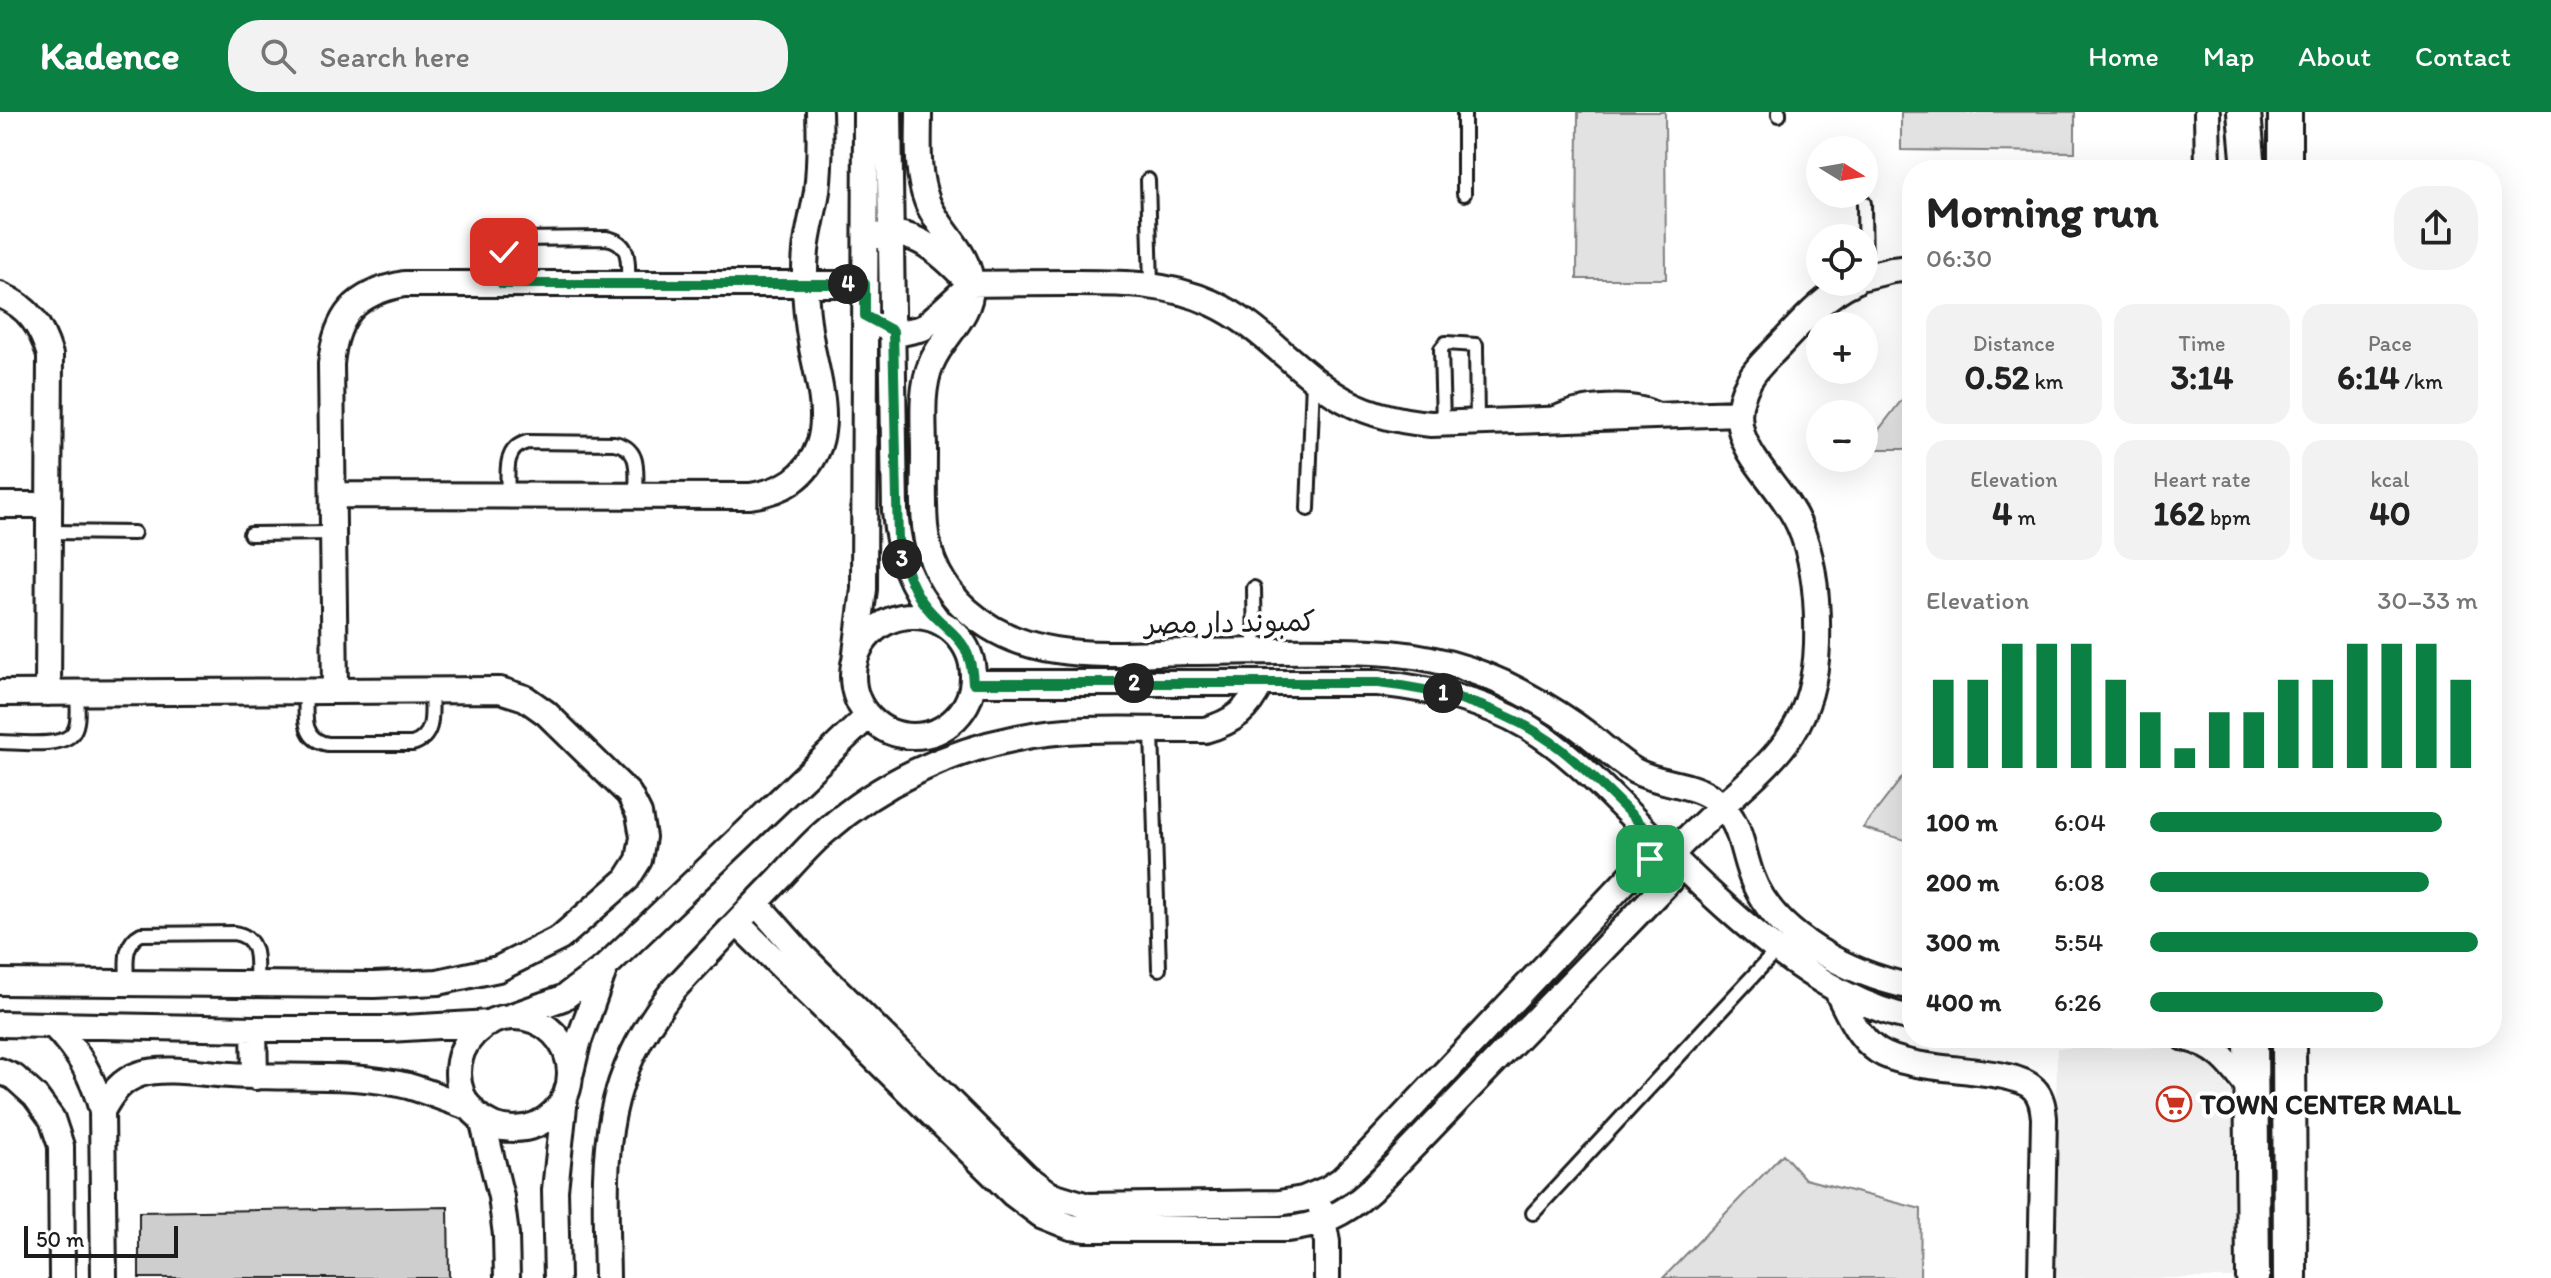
<!DOCTYPE html>
<meta charset="utf-8">
<style>
body{margin:0;font-family:Itim,"Playpen Sans Arabic",sans-serif;background:#f2f2f2;color:#222;height:100vh;display:flex;flex-direction:column;font-size:30px;white-space:nowrap}
*{box-sizing:border-box;margin:0}
p{font-size:26px;color:#767676}
.icon{flex:none;width:44px;height:44px;fill:none;stroke:currentColor;stroke-width:2;stroke-linecap:round;stroke-linejoin:round}
.map{position:relative;flex:1;overflow:hidden}
.drawer{position:absolute;left:1902px;top:48px;width:600px;height:888px;display:flex;flex-direction:column;background:#fff;border-radius:32px;box-shadow:0 8px 32px #0002}
.drawer>*{flex:none}
.needle{width:52px;rotate:101deg}
.buttons{position:absolute;left:1806px;top:24px;display:grid;gap:16px}
.buttons a{display:grid;place-items:center;width:72px;height:72px;border-radius:50%;background:#fff;box-shadow:0 8px 32px #0002;font-size:40px}
.scale{position:absolute;left:24px;bottom:20px;width:154px;box-sizing:border-box;padding-left:8px;border:4px solid #1c1c1c;border-top:0;font-size:22px;line-height:28px;white-space:nowrap;color:#1c1c1c;-webkit-text-stroke:6px #fff;paint-order:stroke}
.pin{position:absolute;display:grid;place-items:center;width:68px;height:68px;color:#fff;margin:-34px;border-radius:16px;box-shadow:0 4px 12px #0006}
.km{position:absolute;width:40px;height:40px;margin:-20px;border-radius:50%;background:#222;color:#fff;font-size:22px;line-height:40px;text-align:center}
.round{display:grid;place-items:center;flex:none;width:84px;height:84px;border-radius:32px;background:#f2f2f2}
.head{display:flex;align-items:center;justify-content:space-between;height:136px;padding:0 24px}
h1{font-size:44px;font-weight:700;line-height:60px}
.figures{display:grid;grid-template-columns:repeat(3,1fr);gap:12px;height:136px;padding:8px 24px}
.figures div{display:grid;align-content:center;border-radius:20px;background:#f2f2f2;text-align:center}
.figures b{font-size:34px;font-weight:700}
.figures small{font-size:22px;font-weight:400}
.figures p{font-size:22px}
.chart{height:224px;padding:16px 24px}
.chart p{display:flex;justify-content:space-between}
.chart svg{width:100%;height:144px;margin-top:8px;stroke:#0b8043;stroke-width:6}
ul{padding:0 24px;list-style:none;font-size:26px}
li{display:grid;grid-template-columns:128px 96px 1fr;align-items:center;height:60px}
li i{height:20px;border-radius:10px;background:#0b8043}
header{display:flex;align-items:center;gap:48px;box-sizing:border-box;height:112px;padding:0 40px;background:#0b8043;color:#fff}
header strong{font-size:38px}
nav{display:flex;gap:44px;margin-inline-start:auto;font-size:28px}
.search{width:560px;height:72px;background:#f2f2f2;display:flex;align-items:center;gap:20px;box-sizing:border-box;padding:0 28px;border-radius:32px;color:#767676;font-size:30px}
.map>svg:first-child{display:block}
</style>
<header>
<strong>Kadence</strong>
<div class="search"><svg class="icon" aria-label="search" viewBox="0 0 24 24"><circle cx="10" cy="10" r="6"/><path d="M15 15l6 6"/></svg>Search here</div>
<nav><a>Home</a><a>Map</a><a>About</a><a>Contact</a></nav>
</header>
<div class="map">
<svg width="2551" height="1166" viewBox="0 0 2551 1166">
<rect width="100%" height="100%" fill="#fff"/>
<filter id="ink" filterUnits="userSpaceOnUse"><feTurbulence type="fractalNoise" baseFrequency=".0125" numOctaves="2"/><feDisplacementMap in="SourceGraphic" scale="16" xChannelSelector="R" yChannelSelector="G"/><feConvolveMatrix kernelMatrix="1 2 1 2 8 2 1 2 1" color-interpolation-filters="sRGB"/></filter>
<g filter="url(#ink)">
<!-- built -->
<path fill="#f0f0f0" d="M2057,936H2176L2191,938L2205,946L2272,1034V1166H2054Z"/>
<!-- green -->
<path fill="#e2e2e2" stroke="#7f7f7f" stroke-width="2" d="M1578,0H1665L1666,167H1577Z
M1901,0H2075V40L1901,38Z
M1904,285L1912,286V337H1864Z
M1912,653V730L1863,716Z
M1783,1042L1805,1067L1921,1097L1920,1166H1663Z"/>
<!-- building -->
<path fill="#cecece" stroke="#1c1c1c" stroke-width="2" d="M448,1095L449,1166H139V1100Z"/>
<g fill="none" stroke-linecap="round" stroke-linejoin="round">
<!-- service casing -->
<g stroke="#1c1c1c" stroke-width="18">
<path id="service" d="M1779,3V0
M1148,68L1151,172
M1464,82V0
M1864,91L1865,165
M502,172C503,154 499,137 516,127L606,126C632,130 628,151 628,172
M1555,301C1580,289 1633,284 1658,298
M1443,311L1441,237L1446,231L1476,233L1477,310
M508,384C508,363 502,337 527,330L614,331C642,336 636,361 636,384
M1308,397L1313,268
M49,420L134,421
M250,422L333,421
M1254,476L1255,540
M306,578C306,600 300,628 328,632H412C437,625 431,598 431,577
M1152,619L1159,857
M0,630C18,630 65,637 74,619C80,609 77,592 77,581
M127,871C127,853 122,832 141,822L234,821C261,825 256,851 256,872
M1533,1101L1778,837"/>
</g>
<!-- minor casing -->
<g stroke="#1c1c1c" stroke-width="30">
<path id="minor" d="M889,0L895,399C899,445 909,472 938,509
M919,0C919,29 916,61 927,89C938,119 971,140 971,174C971,206 942,224 931,252C920,279 924,312 924,341C924,365 923,390 925,414C931,484 989,528 1055,538C1098,545 1143,541 1186,540C1248,540 1311,537 1373,540C1424,542 1476,556 1521,580C1545,593 1568,607 1590,624C1605,636 1618,649 1635,659C1661,673 1694,670 1718,690C1741,710 1741,736 1751,763C1773,825 1851,862 1912,875
M2207,0L2208,58
M866,128C909,107 942,143 971,172C1004,171 1036,171 1069,171C1119,171 1166,170 1212,191C1259,212 1291,254 1334,282C1363,301 1396,309 1431,312L1738,301
M1864,165L1892,158L1912,156
M0,183C29,195 41,214 50,243L48,581
M881,214L901,221L923,216L971,172
M333,383L750,384C783,379 807,366 819,333C829,302 818,266 812,236C806,204 803,172 806,139C808,119 814,99 817,79C820,53 820,26 819,0
M0,393H49
M853 564a60 60 0 1 1 120 0a60 60 0 1 1-120 0Z
M855,549L864,477L866,0
M973,571H1378C1430,577 1483,588 1528,615C1571,641 1603,676 1638,711C1709,781 1811,887 1912,906
M335,578L331,252C336,203 355,181 404,172H865
M0,581L500,578L525,586L546,601L629,682L639,702L643,725L639,748L627,767L560,826L498,857L438,870L374,873L0,870
M756,791L803,844L1026,1065L1049,1082L1088,1094L1279,1091L1303,1087L1327,1077L1341,1068L1366,1044L1638,756L1650,747L1673,744
M737,811L1013,1082L1041,1103L1071,1115L1087,1117H1287C1320,1114 1346,1101 1370,1079L1670,768C1671,761 1670,750 1673,744C1676,734 1698,717 1706,709C1768,650 1814,625 1817,532C1818,493 1815,448 1799,413C1777,363 1715,329 1749,269C1756,255 1770,244 1781,232C1803,209 1824,184 1854,170
M1836,877C1847,899 1857,925 1878,939C1915,963 2012,953 2034,977C2042,985 2043,996 2044,1006L2041,1166
M509,905L563,886L605,855L868,604
M458 961a56 56 0 1 1 112 0a56 56 0 1 1-112 0Z
M0,912L254,917H388L490,911
M53,913C78,939 93,964 102,999
M254,917L255,965
M2185,926C2218,933 2232,954 2252,980
M0,959L14,965L35,984L52,1007L61,1034L62,1166
M571,960L578,931L604,858
M482,1007L501,1085L506,1123L507,1166
M1321,1097L1327,1130V1166
M104,1166L102,999C111,982 121,968 140,962C165,954 205,962 231,963C290,967 350,960 408,974C429,980 450,989 471,996
M557,1166L555,1078L565,985
M607,1166C605,1048 596,975 675,876C710,839 745,802 780,766C795,750 810,732 827,718C880,671 947,640 1017,626C1078,613 1143,619 1205,618C1234,610 1248,598 1261,571"/>
</g>
<!-- secondary casing -->
<g stroke="#1c1c1c" stroke-width="38">
<path id="secondary" d="M2244,0L2249,58
M2285,0V58
M2251,926L2253,1166
M2289,926L2290,1166"/>
</g>
<!-- service -->
<use href="#service" stroke="#fff" stroke-width="12"/>
<!-- minor -->
<use href="#minor" stroke="#fff" stroke-width="24"/>
<!-- secondary -->
<use href="#secondary" stroke="#fff" stroke-width="32"/>
</g>
</g>
<g fill="none" stroke-linecap="round" stroke-linejoin="round" filter="url(#ink)">
<!-- route casing -->
<g stroke="#fff" stroke-width="16">
<path id="route" d="M504,140L502,172H865V204L893,219L898,429C903,450 909,470 921,488C946,523 971,521 973,571H1378C1443,578 1508,596 1561,637C1601,669 1635,708 1673,744L1650,747"/>
</g>
<!-- route -->
<use href="#route" stroke="#0b8043" stroke-width="10"/>
</g>
<!-- icons -->
<defs>
<g id="supermarket-ring" transform="scale(1.8)"><circle r="9.5" fill="#fff" stroke="#c8321e" stroke-width="1.5"/><path d="M-6-5.5h2.5l.6 2H6L4.5 2H-2.5L-4.4-4H-6ZM-1.5 3.2a1.3 1.3 0 1 0 .1 0ZM3 3.2a1.3 1.3 0 1 0 .1 0Z" fill="#c8321e"/></g>
</defs>
<g fill-rule="evenodd">
<use href="#supermarket-ring" x="2174" y="992"/>
</g>
<g text-anchor="middle" dominant-baseline="central" stroke-width="8" stroke-linejoin="round" paint-order="stroke">
<!-- street labels -->
<g font-size="28" fill="#1c1c1c" stroke="#fff">
<text transform="translate(1230 510) rotate(-1)">كمبوند دار مصر</text>
</g>
<!-- poi labels -->
<g font-size="28" font-weight="bold" fill="#1c1c1c" stroke="#fff" text-anchor="start">
<text x="2200" y="992">TOWN CENTER MALL</text>
</g>
</g>
</svg>
<div class="buttons">
<a><svg class="needle" viewBox="-14 -14 28 28"><path d="M0-13l5 13h-10z" fill="#e53935"/><path d="M0 13l5-13h-10z" fill="#767676"/></svg></a>
<a><svg class="icon" aria-label="locate" viewBox="0 0 24 24"><circle cx="12" cy="12" r="6"/><path d="M12 2v4M12 18v4M2 12h4M18 12h4"/></svg></a>
<a>+</a>
<a>−</a>
</div>
<div class="scale">50 m</div>
<div class="pin" style="left:1650px;top:747px;background:#1e9e55"><svg class="icon" aria-label="arrive" viewBox="0 0 24 24"><path d="M6 21V4h12l-3 4 3 4H6"/></svg></div>
<div class="pin" style="left:504px;top:140px;background:#d93025"><svg class="icon" aria-label="check" viewBox="0 0 24 24"><path d="M5 12l5 5 9-10"/></svg></div>
<b class="km" style="left:1443px;top:581px">1</b>
<b class="km" style="left:1134px;top:571px">2</b>
<b class="km" style="left:902px;top:447px">3</b>
<b class="km" style="left:848px;top:172px">4</b>
<section class="drawer">
<div class="head"><div><h1>Morning run</h1><p>06:30</p></div><a class="round"><svg class="icon" aria-label="share" viewBox="0 0 24 24"><path d="M12 15V3M7 8l5-5 5 5M5 13v7h14v-7"/></svg></a></div>
<div class="figures">
<div><p>Distance</p><b>0.52<small> km</small></b></div>
<div><p>Time</p><b>3:14</b></div>
<div><p>Pace</p><b>6:14<small> /km</small></b></div>
</div>
<div class="figures">
<div><p>Elevation</p><b>4<small> m</small></b></div>
<div><p>Heart rate</p><b>162<small> bpm</small></b></div>
<div><p>kcal</p><b>40</b></div>
</div>
<div class="chart"><p><span>Elevation</span>30–33 m</p>
<svg viewBox="0 0 160 44" preserveAspectRatio="none"><path d="M5 44V17M15 44V17M25 44V6M35 44V6M45 44V6M55 44V17M65 44V27M75 44V38M85 44V27M95 44V27M105 44V17M115 44V17M125 44V6M135 44V6M145 44V6M155 44V17"/></svg>
</div>
<ul>
<li><b>100 m</b>6:04<i style="width:89%"></i></li>
<li><b>200 m</b>6:08<i style="width:85%"></i></li>
<li><b>300 m</b>5:54<i style="width:100%"></i></li>
<li><b>400 m</b>6:26<i style="width:71%"></i></li>
</ul>
</section>
</div>
